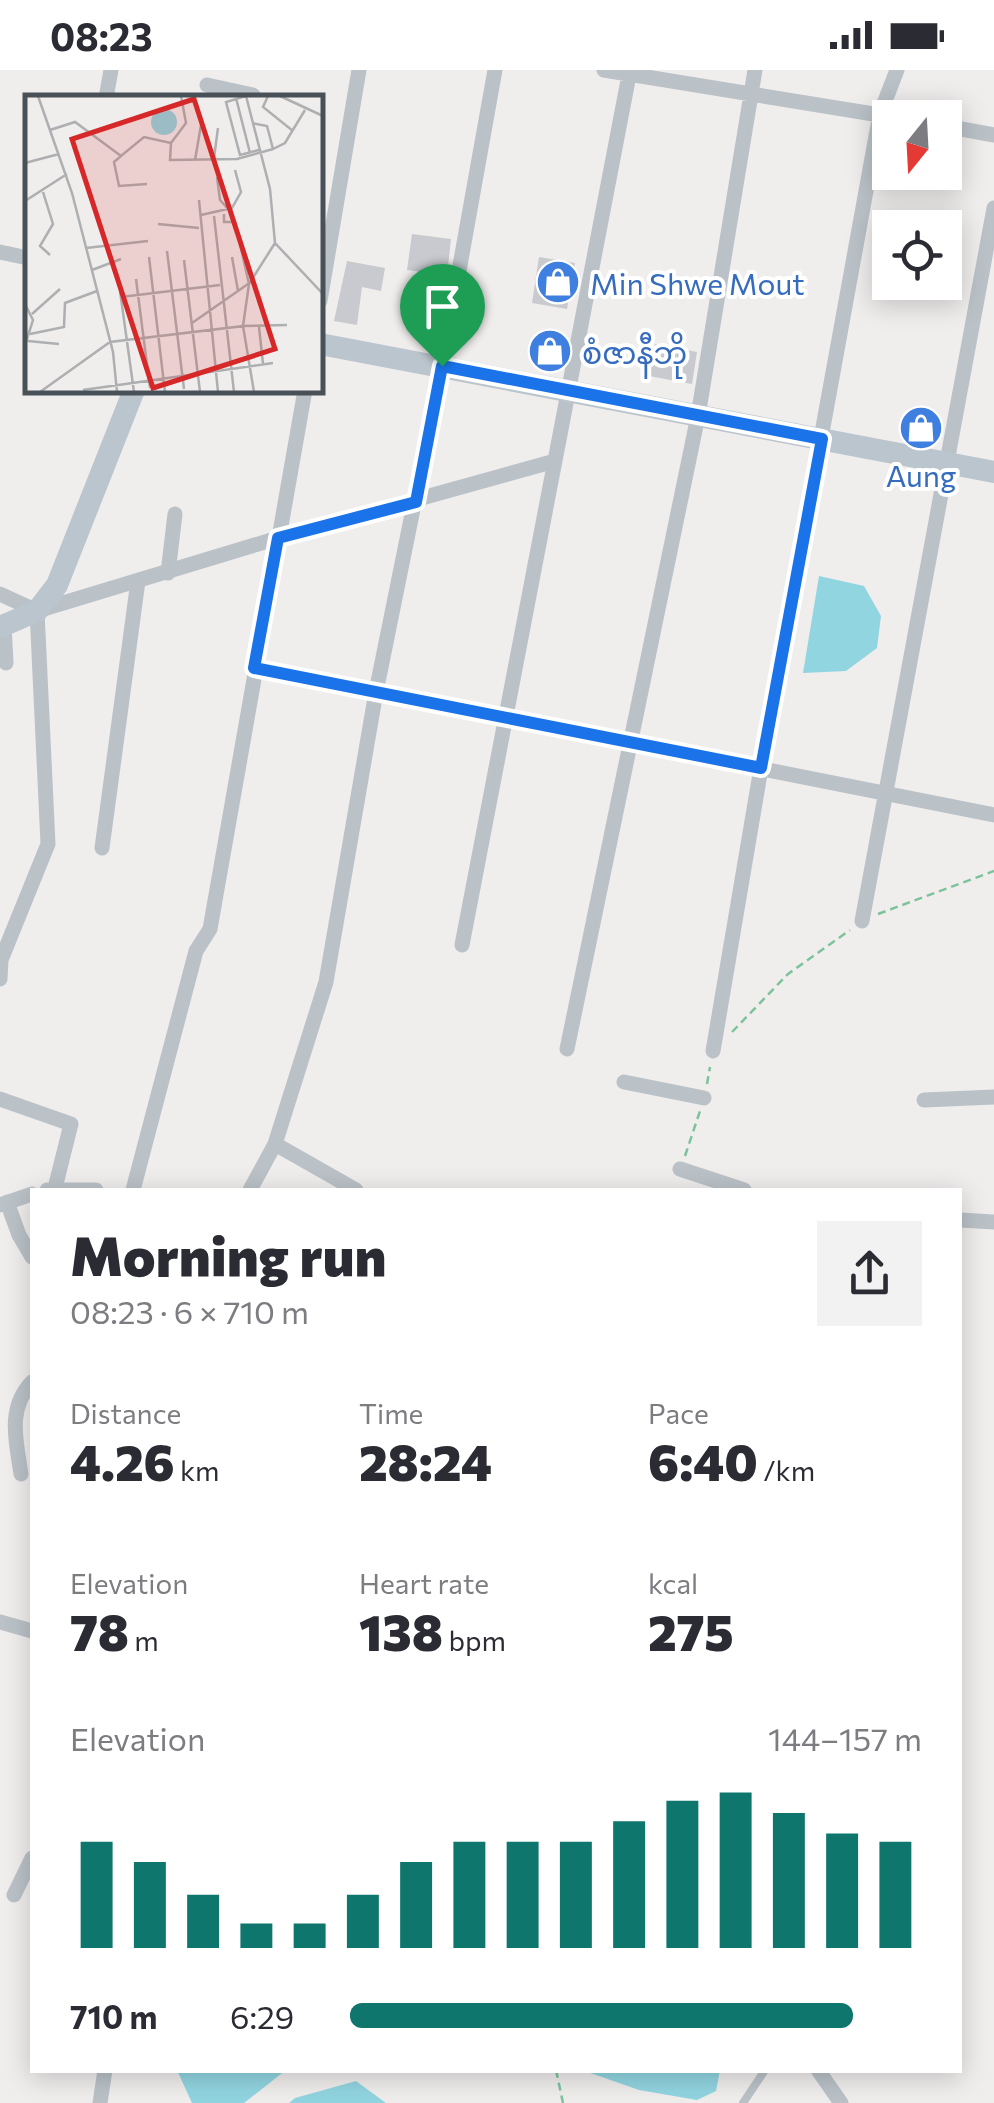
<!DOCTYPE html>
<meta charset="utf-8">
<style>
body{margin:0;font-family:Commissioner,"Noto Sans Myanmar",sans-serif;background:#f2f2f3;color:#2b2b33;height:100vh;display:flex;flex-direction:column;font-size:38px;white-space:nowrap}
*{box-sizing:border-box;margin:0}
p{font-size:32px;color:#7c7c81}
.icon{flex:none;width:55px;height:55px;fill:none;stroke:currentColor;stroke-width:2;stroke-linecap:round;stroke-linejoin:round}
.map{position:relative;flex:1;overflow:hidden}
.sheet{position:absolute;left:30px;top:1118px;width:932px;height:885px;display:flex;flex-direction:column;background:#fff;border-radius:0px;box-shadow:0 5px 25px #0003}
.sheet>*{flex:none}
.needle{width:65px;rotate:198deg}
.buttons{position:absolute;left:872px;top:30px;display:grid;gap:20px}
.buttons a{display:grid;place-items:center;width:90px;height:90px;border-radius:0px;background:#fff;box-shadow:0 5px 25px #0003;font-size:50px}
.pin{position:absolute;display:grid;place-items:center;width:85px;height:85px;color:#fff;margin:-102px -42px;border-radius:50% 50% 50% 0;rotate:-45deg;box-shadow:0 0 10px #0007}
.pin .icon{rotate:45deg}
.round{display:grid;place-items:center;flex:none;width:105px;height:105px;border-radius:0px;background:#f2f2f3}
.overview{display:flex;align-items:center;justify-content:space-between;height:170px;padding:0 40px}
h1{font-size:55px;font-weight:800;line-height:75px}
.stats{display:grid;grid-template-columns:repeat(3,1fr);gap:15px;height:170px;padding:10px 40px}
.stats div{display:grid;align-content:center}
.stats b{font-size:50px;font-weight:800}
.stats small{font-size:28px;font-weight:400}
.stats p{font-size:28px}
.chart{height:280px;padding:20px 40px}
.chart p{display:flex;justify-content:space-between}
.chart svg{width:100%;height:180px;margin-top:10px;stroke:#0f766e;stroke-width:6}
ul{padding:0 40px;list-style:none;font-size:32px}
li{display:grid;grid-template-columns:160px 120px 1fr;align-items:center;height:75px}
li i{height:25px;border-radius:12px;background:#0f766e}
.status{display:flex;justify-content:space-between;align-items:center;height:70px;padding:0 50px;background:#fff;direction:ltr}
.status svg{height:28px;fill:currentColor}
.map>svg:first-child{display:block}
</style>
<div class="status"><b>08:23</b><svg viewBox="0 0 49 12"><path d="M0 12V9h3v3zM5 12V6h3v6zM10 12V3h3v9zM15 12V0h3v12zM26 1h20v11H26zM47 4h2v5h-2z"/></svg></div>
<div class="map">
<svg width="994" height="2033" viewBox="0 0 994 2033">
<rect width="100%" height="100%" fill="#f0eded"/>
<!-- water -->
<path fill="#91d5e1" d="M819,506L864,516L881,546L877,578L846,601L803,603Z
M177,2000H286L244,2033H192Z
M582,2000H720L716,2021L697,2030L639,2020Z
M356,2011L386,2033H289L295,2028Z"/>
<!-- building -->
<path fill="#c8cacf" d="M412,164L451,169L447,205L407,200Z
M539,187L575,193L567,239L532,233Z
M347,191L385,198L381,221L362,217L357,255L334,251Z
M545,260L554,265L564,264L559,293L549,295L540,290Z
M655,274L697,282L692,314L649,306Z"/>
<g fill="none" stroke-linecap="round" stroke-linejoin="round">
<!-- path -->
<path stroke="#7cc39c" stroke-width="2.5" stroke-dasharray="8 5" stroke-linecap="butt" d="M878,844L994,801
M732,962L788,904L850,860
M707,1014L710,997
M685,1086L700,1041
M556,2000L563,2033"/>
<!-- lane -->
<path stroke="#bac2c8" stroke-width="8" d="M743,2033L765,2000"/>
<!-- street -->
<path stroke="#bac2c8" stroke-width="15" d="M604,0L898,48
M207,15L253,25
M106,28L111,0
M945,56L994,65
M0,182L28,188
M320,231L359,0
M168,503L175,444
M0,524L37,541
M40,540L278,468L555,391
M4,555L6,593
M255,598L994,745
M102,778L138,511
M862,851L994,138
M462,875L630,0
M0,909L1,890L48,774L37,541
M567,979L698,346L755,0
M713,981L761,698L880,44L897,0
M624,1012L704,1028
M0,1029L71,1054L55,1118
M924,1030L994,1027
M275,1074L356,1120
M680,1099L744,1120
M47,1120H96
M133,1120L196,881L210,859L305,320
M250,1120L275,1074L326,912L376,622L442,296L495,0
M7,1132L19,1165L32,1187
M0,1135L32,1124
M960,1150L994,1152
M21,1404C16,1371 7,1338 32,1312
M0,1552L32,1561
M14,1825L32,1788
M818,2000L841,2033
M100,2033L105,2000"/>
<!-- secondary -->
<path stroke="#bbc5cd" stroke-width="22" d="M320,274L994,402
M0,557L37,541L57,515L134,320"/>
</g>
<g fill="none" stroke-linecap="round" stroke-linejoin="round">
<!-- route casing -->
<g stroke="#fff" stroke-width="20">
<path id="route" d="M442,296L822,369L761,698L254,598L278,468L416,432Z"/>
</g>
<!-- route -->
<use href="#route" stroke="#1a73e8" stroke-width="12"/>
</g>
<!-- icons -->
<defs>
<g id="shop-disc" transform="scale(2.25)"><circle r="9.5" fill="#3f7fe0" stroke="#fff"/><path d="M-5-2.5h2.3a2.7 3.5 0 0 1 5.4 0H5L5.5 6h-11ZM-1.5-2.5h3a1.5 2.3 0 0 0-3 0Z" fill="#fff"/></g>
</defs>
<g fill-rule="evenodd">
<use href="#shop-disc" x="558" y="212"/>
<use href="#shop-disc" x="550" y="281"/>
<use href="#shop-disc" x="921" y="358"/>
</g>
<g text-anchor="middle" dominant-baseline="central" stroke-width="8" stroke-linejoin="round" paint-order="stroke">
<!-- shop labels -->
<g font-size="30" fill="#366cbe" stroke="#fff" text-anchor="start">
<text x="590" y="212">Min Shwe Mout</text>
<text x="582" y="281">စံဇာနီဘို</text>
<text x="921" y="404" text-anchor="middle">Aung</text>
</g>
</g>
<!-- overview -->
<g transform="translate(25 25)">
<rect width="298" height="298" fill="#f0eded"/>
<path d="M126 27a13 13 0 1 1 26 0a13 13 0 1 1-26 0Z" fill="#91d5e1"/>
<path fill="none" stroke="#adafb1" stroke-width="2.5" d="M13,1L47,98L88,257L92,297M221,1L201,7L215,60L234,55M221,1L245,94L250,148L298,199M243,1L238,12L268,36M255,1L298,21M211,3L225,58M25,35L50,27L96,61L119,42L146,48L145,65L212,64L248,54L242,31L227,28M146,48L161,28L156,1M248,54L260,48L280,15M96,61L89,67L94,91L122,89M189,63L193,33M170,65L176,30M0,68L34,59M192,82L195,105L204,115M18,97L28,129L15,151L25,160M174,105L193,297M0,106L42,79M199,119V127H210L224,189M176,120L207,113L216,97L210,75M189,121L209,297M133,129L174,133M61,153L123,146M142,156L159,294M124,162L140,297M207,162L213,196M159,165L175,297M67,175L96,164M111,184L125,293M95,196L109,297M96,202L195,190M0,209L8,225L0,250M7,219L35,194M167,228L223,189M234,232L238,269M5,239L39,232L40,208L72,196M3,246L34,249M58,295L248,268M15,297L85,247L218,231L224,189L250,148M229,297L218,231L262,230"/>
<path fill="#d62828" fill-opacity="0.15" stroke="#d62828" stroke-width="5" d="M169,4L250,254L128,293L47,44Z"/>
<rect width="298" height="298" fill="none" stroke="#485158" stroke-width="5"/>
</g>
</svg>
<div class="buttons">
<a><svg class="needle" viewBox="-14 -14 28 28"><path d="M0-13l5 13h-10z" fill="#e53935"/><path d="M0 13l5-13h-10z" fill="#7c7c81"/></svg></a>
<a><svg class="icon" aria-label="locate" viewBox="0 0 24 24"><circle cx="12" cy="12" r="6"/><path d="M12 2v4M12 18v4M2 12h4M18 12h4"/></svg></a>
</div>
<div class="pin" style="left:442px;top:296px;background:#1e9e55"><svg class="icon" aria-label="arrive" viewBox="0 0 24 24"><path d="M6 21V4h12l-3 4 3 4H6"/></svg></div>
<section class="sheet">
<div class="overview"><div><h1>Morning run</h1><p>08:23 · 6 × 710 m</p></div><a class="round"><svg class="icon" aria-label="share" viewBox="0 0 24 24"><path d="M12 15V3M7 8l5-5 5 5M5 13v7h14v-7"/></svg></a></div>
<div class="stats">
<div><p>Distance</p><b>4.26<small> km</small></b></div>
<div><p>Time</p><b>28:24</b></div>
<div><p>Pace</p><b>6:40<small> /km</small></b></div>
</div>
<div class="stats">
<div><p>Elevation</p><b>78<small> m</small></b></div>
<div><p>Heart rate</p><b>138<small> bpm</small></b></div>
<div><p>kcal</p><b>275</b></div>
</div>
<div class="chart"><p><span>Elevation</span>144–157 m</p>
<svg viewBox="0 0 160 44" preserveAspectRatio="none"><path d="M5 44V18M15 44V23M25 44V31M35 44V38M45 44V38M55 44V31M65 44V23M75 44V18M85 44V18M95 44V18M105 44V13M115 44V8M125 44V6M135 44V11M145 44V16M155 44V18"/></svg>
</div>
<ul>
<li><b>710 m</b>6:29<i style="width:88%"></i></li>
</ul>
</section>
</div>
